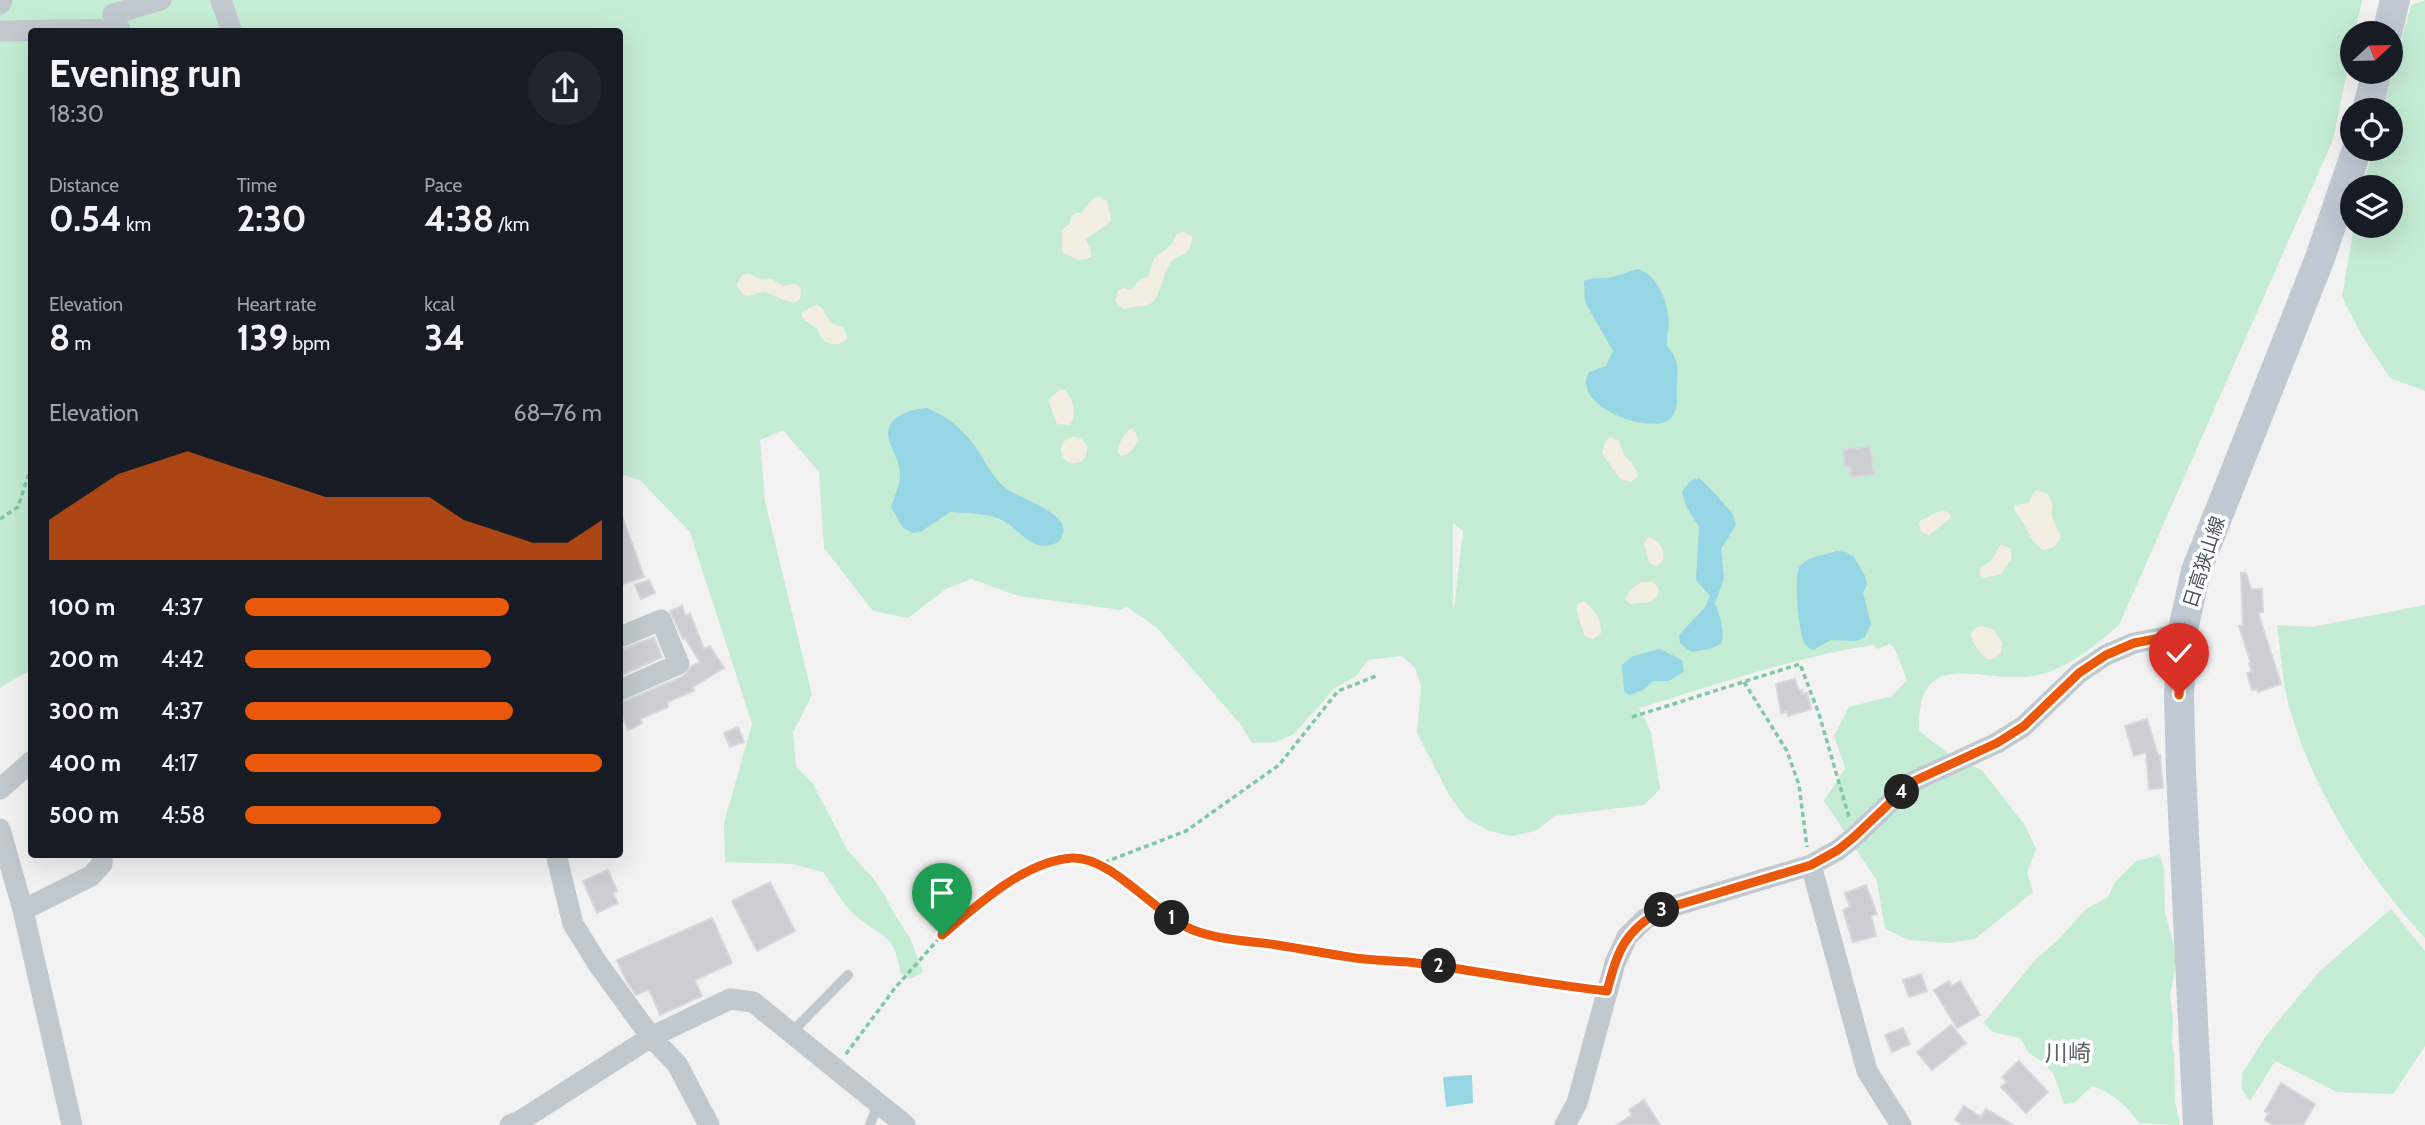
<!DOCTYPE html>
<meta charset="utf-8">
<style>
body{margin:0;font-family:Cabin,"Noto Sans JP",sans-serif;background:#20242c;color:#f1f3f6;height:100vh;display:flex;flex-direction:column;font-size:26px;white-space:nowrap}
*{box-sizing:border-box;margin:0}
p{font-size:23px;color:#9ea1a6}
.icon{flex:none;width:38px;height:38px;fill:none;stroke:currentColor;stroke-width:2;stroke-linecap:round;stroke-linejoin:round}
.map{position:relative;flex:1;overflow:hidden}
.sheet{position:absolute;left:28px;top:28px;width:595px;height:830px;display:flex;flex-direction:column;background:#171b24;border-radius:7px;box-shadow:0 7px 28px #0002}
.sheet>*{flex:none}
.needle{width:46px;rotate:68deg}
.tools{position:absolute;left:2340px;top:21px;display:grid;gap:14px}
.tools a{display:grid;place-items:center;width:63px;height:63px;border-radius:50%;background:#171b24;box-shadow:0 7px 28px #0002;font-size:35px}
.pin{position:absolute;display:grid;place-items:center;width:60px;height:60px;color:#fff;margin:-72px -30px;border-radius:50% 50% 50% 0;rotate:-45deg;box-shadow:0 0 7px #0007}
.pin .icon{rotate:45deg}
.km{position:absolute;width:35px;height:35px;margin:-18px;border-radius:50%;background:#222;color:#fff;font-size:19px;line-height:35px;text-align:center}
.round{display:grid;place-items:center;flex:none;width:74px;height:74px;border-radius:37px;background:#20242c}
.overview{display:flex;align-items:center;justify-content:space-between;height:119px;padding:0 21px}
h1{font-size:38px;font-weight:700;line-height:52px}
.stats{display:grid;grid-template-columns:repeat(3,1fr);gap:10px;height:119px;padding:7px 21px}
.stats div{display:grid;align-content:center}
.stats b{font-size:35px;font-weight:700}
.stats small{font-size:19px;font-weight:400}
.stats p{font-size:19px}
.chart{height:196px;padding:14px 21px}
.chart p{display:flex;justify-content:space-between}
.chart svg{width:100%;height:126px;margin-top:7px;fill:#ea580c;opacity:.7}
ul{padding:0 21px;list-style:none;font-size:23px}
li{display:grid;grid-template-columns:112px 84px 1fr;align-items:center;height:52px}
li i{height:18px;border-radius:9px;background:#ea580c}
.map>svg:first-child{display:block}
</style>
<div class="map">
<svg width="2425" height="1125" viewBox="0 0 2425 1125">
<rect width="100%" height="100%" fill="#f3f2f2"/>
<!-- green -->
<path fill="#c5ecd4" fill-rule="evenodd" d="M0,0H2362L2355,33H2352V48L2333,140L2119,625C2093,647 2066,671 2032,676C1976,683 1917,645 1919,731L1954,758L1982,770L2026,827L2036,849L2027,872L2033,892L1975,939L1949,943L1910,940L1885,929L1877,881L1824,801L1845,768L1834,736L1849,707L1892,696L1907,680L1895,649L1890,644L1877,649L1874,645C1793,657 1716,685 1639,708L1651,732L1660,789L1644,805L1554,816L1536,831L1511,836L1489,831L1466,818L1449,795L1417,733L1421,686L1415,668L1402,656L1368,660L1356,676L1335,688L1294,734L1276,742L1252,743L1241,725L1157,628L1126,606L1122,610L1019,596L971,579L946,589L908,618L873,611L824,548L819,472L783,430L760,440L765,501L812,695L793,732L796,766L813,784L848,851L872,877L885,896L896,917L910,938L923,972L909,979L901,973C893,931 883,939 856,916C843,905 833,886 823,872L792,864L725,862L724,823L752,724L690,532L640,480L620,474V32H32V669L0,688ZM1453,523L1463,531L1454,609H1453Z
M2425,0V391L2390,378L2362,336L2342,297L2354,226H2390V187H2363L2373,149H2390V110H2383L2411,5Z
M2425,605V938C2366,873 2315,795 2290,710C2282,683 2281,653 2277,625L2312,627Z
M2159,855L2164,867L2165,912L2177,958L2170,995L2173,1019L2172,1043L2174,1053L2175,1101L2180,1125L2139,1123C2126,1105 2113,1093 2092,1086L2074,1103L2064,1104L2053,1073L2040,1060L2029,1053L2020,1038L1992,1032L1984,1022L2036,959L2058,940L2086,909L2108,897L2115,882L2136,861Z
M2391,909L2425,951V1046L2393,1094L2337,1092L2275,1061L2250,1101L2242,1090V1074L2265,1037L2320,971Z"/>
<!-- sand -->
<path fill="#f3eee4" d="M1100,197L1107,201L1111,220C1104,230 1092,231 1086,240L1091,251V257C1078,263 1073,257 1062,252V230L1070,223L1071,216L1075,213H1081L1094,198Z
M1184,232L1192,236C1191,260 1176,252 1169,265C1163,275 1160,298 1150,304C1145,307 1139,306 1133,307C1124,310 1122,310 1116,301L1118,290L1123,288L1131,290L1138,281L1148,277L1154,258L1171,245L1177,234Z
M748,273L762,280L772,279L783,286L795,284C799,287 801,287 801,293C801,314 772,292 764,292C750,293 746,303 737,285L742,275Z
M817,305L822,308L831,323L844,328L847,339C836,350 820,343 818,329L802,318V312Z
M1059,390H1065C1073,399 1077,414 1070,425L1057,424L1048,400Z
M1133,428L1138,438C1135,448 1131,454 1121,456L1118,452C1119,443 1123,432 1133,428Z
M1611,437L1619,441L1624,455L1634,466L1638,476L1631,482L1620,479L1602,453L1606,440Z
M1061 450a13 13 0 1 1 26 0a13 13 0 1 1-26 0Z
M2037,490L2048,494L2053,506C2049,519 2057,525 2061,537C2057,546 2053,549 2043,550C2027,540 2027,523 2015,512L2014,505L2029,503L2032,495Z
M1942,510L1949,513L1951,517C1948,521 1934,531 1929,535L1921,532L1919,524L1921,520Z
M1648,537C1659,539 1665,550 1663,561L1656,566L1649,563L1644,544Z
M2001,544L2011,549V559L2001,574L1985,578L1980,575V568L1991,561Z
M1642,582H1654L1659,590L1658,596L1650,602L1630,604L1626,599C1628,589 1634,587 1642,582Z
M1584,601C1594,609 1602,620 1601,633L1593,639L1585,636C1582,628 1575,612 1577,604Z
M1981,626L1993,629L2002,642L2001,653L1994,659H1986L1976,647L1970,635L1975,628Z"/>
<!-- water -->
<path fill="#96d6e5" d="M1637,269C1657,273 1669,304 1669,324C1668,332 1666,338 1667,346C1679,360 1678,368 1677,385C1676,395 1679,409 1672,417C1656,438 1569,407 1589,372L1606,366L1613,351L1585,302L1584,281C1592,277 1599,279 1607,278C1618,276 1627,272 1637,269Z
M927,408C949,417 966,432 979,452C987,465 995,481 1008,490C1022,499 1068,513 1063,533C1062,537 1061,540 1058,542C1032,557 1018,525 997,518C983,513 965,513 950,512L922,531L913,533L903,528L891,507C894,498 900,485 900,475C900,463 894,454 890,443C881,419 907,409 927,408Z
M1699,478C1702,479 1730,510 1732,513C1734,518 1735,521 1736,525L1721,549L1724,579L1715,603C1719,616 1726,630 1721,644L1709,649L1691,652L1680,643L1679,635L1705,607L1710,596L1696,580L1699,527L1686,506L1682,492L1690,481Z
M1836,551L1846,552L1854,557L1865,576L1867,584L1863,593L1871,624L1865,637L1856,641L1831,640L1813,650C1809,648 1807,647 1804,643C1799,633 1793,574 1800,566C1807,557 1825,555 1836,551Z
M1660,649L1682,660L1684,671L1669,681H1653L1643,690L1629,695L1624,691L1622,665L1633,656Z
M1472,1075L1473,1103L1446,1107L1443,1077Z"/>
<!-- building -->
<path fill="#ccced3" stroke="#d6d8dc" stroke-width="2" d="M1870,446L1874,474L1851,477L1850,466L1845,467L1843,450Z
M622,516L644,577L620,585V517Z
M2241,573H2246L2251,589H2262L2263,612L2258,613L2281,684L2258,692L2257,689L2252,690L2247,673L2252,672L2249,664H2251L2239,626L2243,625Z
M649,580L655,593L641,599L635,585Z
M682,606L686,616L690,614L704,649L710,646L724,668L693,687L694,691L667,702L668,707L640,719L642,723L628,730L620,710V703L684,676L692,666L700,662L685,638L683,639L670,611Z
M654,637L662,657L620,676V650Z
M1795,679L1799,691L1802,690L1803,694L1807,693L1811,709L1788,716L1787,712L1781,713L1776,684Z
M2147,719L2158,755H2160L2163,788L2149,789L2146,752L2134,756L2125,726Z
M738,727L744,742L730,747L724,733Z
M608,870L617,891L613,893L618,903L597,913L583,881Z
M770,882L795,931L757,951L732,901Z
M1866,885L1877,914L1871,916L1876,936L1853,942L1843,910L1850,907L1845,893Z
M712,918L732,963L695,980L702,996L660,1015L649,989L636,995L627,982L617,960Z
M1921,974L1927,991L1909,997L1903,980Z
M1949,981L1952,986L1960,981L1980,1015L1957,1028L1934,990Z
M1951,1025L1966,1043L1932,1070L1917,1052Z
M1903,1028L1910,1044L1892,1052L1885,1035Z
M2019,1061L2048,1092L2026,1113L2001,1087L2007,1082L2002,1077Z
M2281,1083L2315,1104L2303,1125H2273L2265,1120L2269,1113L2265,1111Z
M1644,1100L1660,1125H1617L1632,1115L1629,1110Z
M1964,1106L1981,1117L1986,1109L2013,1125H1963L1955,1120Z"/>
<g fill="none" stroke-linecap="round" stroke-linejoin="round">
<!-- path -->
<path stroke="#80c7a3" stroke-width="3.5" stroke-dasharray="5 3.5" stroke-linecap="butt" d="M0,519L18,507L32,464
M1744,682L1787,751L1799,785L1807,847
M1632,717L1800,664L1819,714L1849,817
M1100,864L1168,916L1194,930L1224,938L1357,958L1466,970L1590,989
M846,1054L895,988L942,935L983,900L1050,861L1075,858L1100,864L1186,831L1279,765L1338,691L1376,676"/>
<!-- lane -->
<path stroke="#c1c9ce" stroke-width="10" d="M792,1032L848,975
M870,1125L878,1104"/>
<!-- street -->
<path stroke="#c1c9ce" stroke-width="21" d="M221,0L232,32
M0,4L2,0
M113,14L161,0
M0,31L120,29
M620,637L661,620L679,664L620,690
M0,789L32,761
M0,829L23,910L72,1125
M556,854L573,924L598,964L651,1037L677,1064L709,1125
M1811,865L1867,1071L1901,1125
M23,910L91,876L102,864V854
M510,1125L520,1121L651,1037L730,999L753,1002L905,1125
M1565,1125L1577,1103L1615,963L1627,937L1645,919L1661,910L1811,865L1838,850L1854,837L1912,782L1997,743L2024,726L2079,673L2106,655L2134,643L2182,634"/>
<!-- secondary -->
<path stroke="#c1cad3" stroke-width="30" d="M2387,33L2395,0
M2367,110L2377,72
M2198,1125L2181,772L2179,695L2182,634L2196,571L2320,258L2357,149"/>
</g>
<g fill="none" stroke-linecap="round" stroke-linejoin="round">
<!-- route casing -->
<g stroke="#fff" stroke-width="14">
<path id="route" d="M942,935C977,905 1025,861 1072,858C1111,856 1155,914 1193,930C1219,940 1249,941 1277,945C1303,949 1329,954 1355,958C1372,960 1390,961 1408,962C1475,970 1540,984 1607,991C1618,950 1624,932 1661,910L1811,865L1838,850L1854,837L1912,782L1997,743L2024,726L2079,673L2106,655L2134,643L2182,634L2179,695"/>
</g>
<!-- route -->
<use href="#route" stroke="#ea580c" stroke-width="9"/>
</g>
<g text-anchor="middle" dominant-baseline="central" stroke-width="7" stroke-linejoin="round" paint-order="stroke">
<!-- street labels -->
<g font-size="19" fill="#4b555d" stroke="#fff">
<text transform="translate(2204 562) rotate(-72)">日高狭山線</text>
</g>
<!-- quarter labels -->
<g font-size="23" fill="#5e6266" stroke="#fff">
<text x="2068" y="1053">川崎</text>
</g>
</g>
</svg>
<div class="tools">
<a><svg class="needle" viewBox="-14 -14 28 28"><path d="M0-13l5 13h-10z" fill="#e53935"/><path d="M0 13l5-13h-10z" fill="#9ea1a6"/></svg></a>
<a><svg class="icon" aria-label="locate" viewBox="0 0 24 24"><circle cx="12" cy="12" r="6"/><path d="M12 2v4M12 18v4M2 12h4M18 12h4"/></svg></a>
<a><svg class="icon" aria-label="layers" viewBox="0 0 24 24"><path d="M12 4l9 5-9 5-9-5zM3 14l9 5 9-5"/></svg></a>
</div>
<div class="pin" style="left:942px;top:935px;background:#1e9e55"><svg class="icon" aria-label="arrive" viewBox="0 0 24 24"><path d="M6 21V4h12l-3 4 3 4H6"/></svg></div>
<div class="pin" style="left:2179px;top:695px;background:#d93025"><svg class="icon" aria-label="check" viewBox="0 0 24 24"><path d="M5 12l5 5 9-10"/></svg></div>
<b class="km" style="left:1172px;top:918px">1</b>
<b class="km" style="left:1439px;top:966px">2</b>
<b class="km" style="left:1662px;top:910px">3</b>
<b class="km" style="left:1902px;top:792px">4</b>
<section class="sheet">
<div class="overview"><div><h1>Evening run</h1><p>18:30</p></div><a class="round"><svg class="icon" aria-label="share" viewBox="0 0 24 24"><path d="M12 15V3M7 8l5-5 5 5M5 13v7h14v-7"/></svg></a></div>
<div class="stats">
<div><p>Distance</p><b>0.54<small> km</small></b></div>
<div><p>Time</p><b>2:30</b></div>
<div><p>Pace</p><b>4:38<small> /km</small></b></div>
</div>
<div class="stats">
<div><p>Elevation</p><b>8<small> m</small></b></div>
<div><p>Heart rate</p><b>139<small> bpm</small></b></div>
<div><p>kcal</p><b>34</b></div>
</div>
<div class="chart"><p><span>Elevation</span>68–76 m</p>
<svg viewBox="0 0 160 44" preserveAspectRatio="none"><path d="M0 44V30L10 22L20 14L30 10L40 6L50 10L60 14L70 18L80 22L90 22L100 22L110 22L120 30L130 34L140 38L150 38L160 30V44z"/></svg>
</div>
<ul>
<li><b>100 m</b>4:37<i style="width:74%"></i></li>
<li><b>200 m</b>4:42<i style="width:69%"></i></li>
<li><b>300 m</b>4:37<i style="width:75%"></i></li>
<li><b>400 m</b>4:17<i style="width:100%"></i></li>
<li><b>500 m</b>4:58<i style="width:55%"></i></li>
</ul>
</section>
</div>
